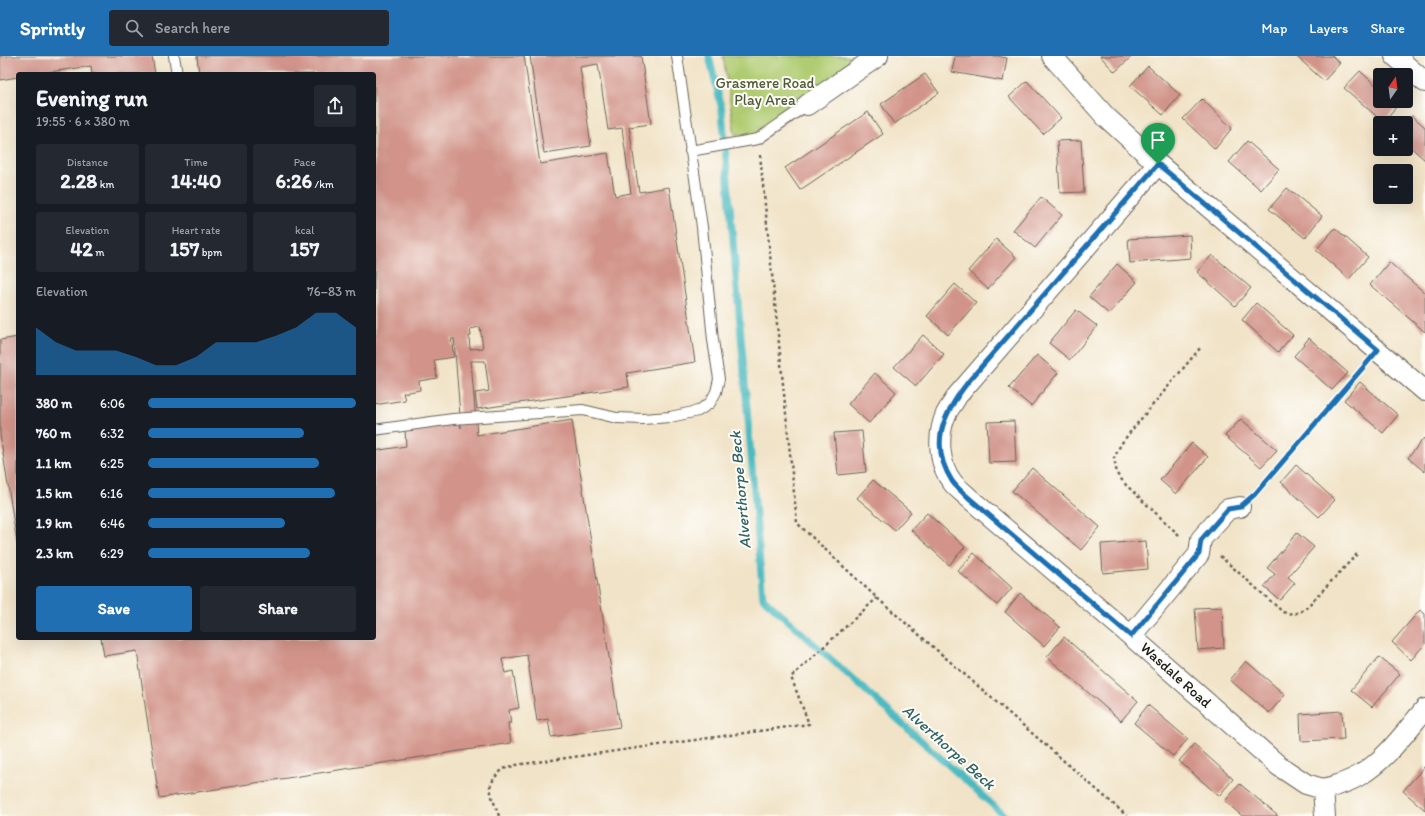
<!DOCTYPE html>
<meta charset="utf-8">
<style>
body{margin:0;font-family:Itim,sans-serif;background:#242831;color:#f1f3f6;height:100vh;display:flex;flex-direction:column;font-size:15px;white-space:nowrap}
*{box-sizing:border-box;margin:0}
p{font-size:13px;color:#9ea1a6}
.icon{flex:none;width:22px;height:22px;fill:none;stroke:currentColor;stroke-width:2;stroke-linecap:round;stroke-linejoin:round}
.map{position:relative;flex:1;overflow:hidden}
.details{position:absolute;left:16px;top:16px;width:360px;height:568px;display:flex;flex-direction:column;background:#171b24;border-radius:4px;box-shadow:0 4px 16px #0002}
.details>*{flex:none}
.needle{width:26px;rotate:14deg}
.fabs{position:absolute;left:1373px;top:12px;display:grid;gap:8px}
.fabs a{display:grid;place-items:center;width:40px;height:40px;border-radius:4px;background:#171b24;box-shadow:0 4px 16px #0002;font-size:20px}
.pin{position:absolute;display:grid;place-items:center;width:34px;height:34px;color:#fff;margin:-41px -17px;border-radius:50% 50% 50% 0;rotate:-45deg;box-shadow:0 0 4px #0007}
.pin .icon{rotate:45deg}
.round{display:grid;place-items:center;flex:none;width:42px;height:42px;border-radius:4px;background:#242831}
.headline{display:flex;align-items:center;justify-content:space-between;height:68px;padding:0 20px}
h1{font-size:22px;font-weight:700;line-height:30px}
.stats{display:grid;grid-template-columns:repeat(3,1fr);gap:6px;height:68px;padding:4px 20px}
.stats div{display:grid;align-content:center;border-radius:4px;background:#242831;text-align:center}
.stats b{font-size:20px;font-weight:700}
.stats small{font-size:11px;font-weight:400}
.stats p{font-size:11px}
.chart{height:112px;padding:8px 20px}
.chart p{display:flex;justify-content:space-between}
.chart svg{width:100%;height:72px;margin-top:4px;fill:#1f6fb2;opacity:.7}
.action{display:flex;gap:8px;margin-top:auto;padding:8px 20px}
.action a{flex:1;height:46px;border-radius:4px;background:#1f6fb2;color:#fff;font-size:16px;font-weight:700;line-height:46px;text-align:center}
.action a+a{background:#242831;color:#f1f3f6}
ul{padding:0 20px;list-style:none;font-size:13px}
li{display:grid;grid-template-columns:64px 48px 1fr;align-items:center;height:30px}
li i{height:10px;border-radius:5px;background:#1f6fb2}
header{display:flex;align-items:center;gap:24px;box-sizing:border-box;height:56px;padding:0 20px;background:#1f6fb2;color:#fff}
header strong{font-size:19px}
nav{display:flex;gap:22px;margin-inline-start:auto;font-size:14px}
.search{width:280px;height:36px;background:#242831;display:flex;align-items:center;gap:10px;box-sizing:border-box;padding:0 14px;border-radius:4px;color:#9ea1a6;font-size:15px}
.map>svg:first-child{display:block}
</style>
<header>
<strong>Sprintly</strong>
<div class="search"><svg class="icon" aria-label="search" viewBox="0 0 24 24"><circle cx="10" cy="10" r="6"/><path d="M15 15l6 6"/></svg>Search here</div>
<nav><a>Map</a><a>Layers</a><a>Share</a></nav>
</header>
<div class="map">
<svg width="1425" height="760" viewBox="0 0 1425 760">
<rect width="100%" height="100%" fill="#fdfcf7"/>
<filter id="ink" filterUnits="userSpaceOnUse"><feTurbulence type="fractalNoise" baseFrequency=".025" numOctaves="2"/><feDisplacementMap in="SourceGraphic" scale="8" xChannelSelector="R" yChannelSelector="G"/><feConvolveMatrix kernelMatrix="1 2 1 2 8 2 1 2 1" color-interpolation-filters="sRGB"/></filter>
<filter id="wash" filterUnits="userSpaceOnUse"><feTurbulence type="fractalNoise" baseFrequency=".012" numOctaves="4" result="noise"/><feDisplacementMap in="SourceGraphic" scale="16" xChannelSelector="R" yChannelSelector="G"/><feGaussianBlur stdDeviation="0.9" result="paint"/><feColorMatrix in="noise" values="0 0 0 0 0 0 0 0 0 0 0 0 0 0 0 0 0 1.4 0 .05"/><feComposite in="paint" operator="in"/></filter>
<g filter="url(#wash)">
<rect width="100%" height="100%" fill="#f1e3c7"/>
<!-- green -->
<path fill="#b0cc72" stroke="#667447" d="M723,0H878L758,83L735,78Z"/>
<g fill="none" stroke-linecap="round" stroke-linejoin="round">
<!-- stream -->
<path stroke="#4bbac1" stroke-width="7" d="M709,0L722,54L763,542L1005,760"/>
</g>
<g id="blocks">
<!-- building -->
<path fill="#d2948a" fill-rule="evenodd" d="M0,0H152L155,18H92L91,10L36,18H18V21L0,24Z
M197,0H524L540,108L608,97L615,140L631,137L622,72L608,74L598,8L580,11L591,90L544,97L530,0H641L651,68L629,71L639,136L669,131L695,306L627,317L629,331L477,353L475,337L489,335L485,305H471L477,379L572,364L620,671L551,681L548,663L537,665L527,599L502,603L505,617L513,615L519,652L509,654L511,667H508L511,687L159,742L137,595L104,600L101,582H374V395L406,390L405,374L460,365L461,372L454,283H451L454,301L434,304L437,322L419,325L420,334L403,337L405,344L374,349V18H199ZM480,271L483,292L470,293L469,280H471L470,273Z
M955,0H997L1007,2L1003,25L952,16Z
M1100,0H1132L1115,16Z
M1296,0H1332L1340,7L1324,25Z
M1148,10L1180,39L1163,59L1130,30Z
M1360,15L1380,33V45H1394L1398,49L1383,66L1344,32Z
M925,18L939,37L894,68L881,48Z
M1027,25L1061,62L1043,78L1009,41Z
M1202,43L1232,72L1215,93L1183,63Z
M868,56L883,78L800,134L785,112Z
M1412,60L1425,71V104L1406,87V66Z
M1081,84L1084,136L1060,137L1057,85Z
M1247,85L1279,113L1261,134L1229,106Z
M1287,132L1322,160L1305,182L1269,153Z
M1041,141L1062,159L1035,192L1013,174Z
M1335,172L1368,201L1349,223L1316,194Z
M1190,179L1191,202L1130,207L1128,183Z
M996,183L1016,201L988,233L968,215Z
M1212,199L1251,232L1235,250L1197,216Z
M1389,206L1425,237V276L1370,229Z
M1117,208L1137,226L1109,258L1089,241Z
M955,228L976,247L948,279L927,260Z
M1256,247L1293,279L1278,296L1242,264Z
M1076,254L1097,270L1070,304L1049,287Z
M923,279L944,298L916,330L894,311Z
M18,281V487H17L0,378V284Z
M1309,282L1348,317L1332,334L1294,300Z
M1037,299L1058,317L1031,350L1009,332Z
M875,317L896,336L869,367L848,348Z
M1360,326L1398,359L1383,377L1344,344Z
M1241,363L1277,394L1261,411L1225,380Z
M1014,365L1016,406L989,407L987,366Z
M862,375L866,416L838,419L834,377Z
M1424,382L1425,383V416L1408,402Z
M1192,387L1208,401L1176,438L1160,424Z
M1296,409L1335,444L1319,461L1281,426Z
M1032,412L1100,471L1081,494L1012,435Z
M873,424L911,456L895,474L857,442Z
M927,457L965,491L949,509L911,474Z
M1297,477L1314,491L1288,521L1295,527L1280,544L1264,531L1275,518L1267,512Z
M1146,485L1148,513L1103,517L1101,488Z
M974,497L1012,532L997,549L958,515Z
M1020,537L1060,571L1044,590L1005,556Z
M1222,551L1224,592L1198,594L1195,552Z
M1420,554L1425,558V588L1411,604L1392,586Z
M1064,581L1138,645L1121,665L1047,601Z
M1379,601L1400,618L1372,651L1351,634Z
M1246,605L1285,639L1269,657L1230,624Z
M1148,649L1188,683L1173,700L1134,667Z
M1342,655L1344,683L1301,685L1300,658Z
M1194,688L1233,723L1219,740L1179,705Z
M1425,710V754L1403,735Z
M1240,728L1278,760H1242L1225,745Z"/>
</g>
</g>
<g filter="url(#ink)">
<use href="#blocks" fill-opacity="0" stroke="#676258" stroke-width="1"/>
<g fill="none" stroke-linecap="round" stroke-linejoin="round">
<!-- lane casing -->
<g stroke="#676258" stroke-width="12">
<path id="lane" d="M174,0L177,18
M690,95L758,83L807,49
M374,374L453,363L583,354L617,362L643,363L670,361L698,355L710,347L716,336L719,323L713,284L702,171L677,0"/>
</g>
<!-- street casing -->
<g stroke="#676258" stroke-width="22">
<path id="street" d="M1052,0L1106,61L1158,108L1425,335
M1395,0L1425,26
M807,49L878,0
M1158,108L957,340C954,346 949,352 946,358C937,379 938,409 953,427C958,433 964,437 969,442L1131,580L1279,710L1306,728L1323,733L1325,760
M1131,580L1199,498L1201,483L1228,453L1240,451
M1323,733C1336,730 1349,726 1360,719C1385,705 1406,675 1425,653"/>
</g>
<!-- path -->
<path stroke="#676258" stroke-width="2.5" stroke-dasharray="3 3" stroke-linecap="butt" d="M760,99L797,467L877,542L1127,760
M1256,437L1363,311
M1179,479L1126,429L1117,418L1114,402L1121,388L1131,375L1201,291
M1220,500L1283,556C1292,559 1299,558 1307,551L1358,497
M499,760L492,741L490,731L494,722L503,713L516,709L809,668L791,621L877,542"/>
<!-- lane -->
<use href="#lane" stroke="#fff" stroke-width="10"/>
<!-- street -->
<use href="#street" stroke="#fff" stroke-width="20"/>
</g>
</g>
<g fill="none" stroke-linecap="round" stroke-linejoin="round" filter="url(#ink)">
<!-- route casing -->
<g stroke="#fff" stroke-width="8">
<path id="route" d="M1158,108L1378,294L1255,438L1240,451L1228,453L1201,484L1199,498L1131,580L969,442C963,437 956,431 952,425C928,387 944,357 968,326Z"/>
</g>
<!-- route -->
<use href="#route" stroke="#1f6fb2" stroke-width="5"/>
</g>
<g text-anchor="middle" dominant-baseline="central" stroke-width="4" stroke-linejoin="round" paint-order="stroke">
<!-- park labels -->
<g font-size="15" fill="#505a3a" stroke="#fdfcf7">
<text x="765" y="27">Grasmere Road<tspan x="765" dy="17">Play Area</tspan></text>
</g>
<!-- street labels -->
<g font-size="15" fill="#1c1c1c" stroke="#fdfcf7">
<text transform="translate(1176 619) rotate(42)">Wasdale Road</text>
</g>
<!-- water labels -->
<g font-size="16" font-style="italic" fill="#316366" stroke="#fdfcf7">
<text transform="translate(740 434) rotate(-95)">Alverthorpe Beck</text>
<text transform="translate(949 691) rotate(42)">Alverthorpe Beck</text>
</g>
</g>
</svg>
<div class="fabs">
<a><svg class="needle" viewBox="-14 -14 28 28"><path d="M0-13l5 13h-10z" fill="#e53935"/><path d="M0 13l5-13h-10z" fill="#9ea1a6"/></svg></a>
<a>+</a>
<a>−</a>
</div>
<div class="pin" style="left:1158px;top:108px;background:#1e9e55"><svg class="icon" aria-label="arrive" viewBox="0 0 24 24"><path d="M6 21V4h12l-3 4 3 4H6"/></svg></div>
<section class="details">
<div class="headline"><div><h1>Evening run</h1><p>19:55 · 6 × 380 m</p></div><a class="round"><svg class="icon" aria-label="share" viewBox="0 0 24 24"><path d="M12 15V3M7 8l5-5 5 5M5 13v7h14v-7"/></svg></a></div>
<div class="stats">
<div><p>Distance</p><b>2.28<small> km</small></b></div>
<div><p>Time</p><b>14:40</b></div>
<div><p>Pace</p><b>6:26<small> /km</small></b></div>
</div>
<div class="stats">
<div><p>Elevation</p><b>42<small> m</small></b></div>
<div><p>Heart rate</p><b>157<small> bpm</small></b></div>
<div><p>kcal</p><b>157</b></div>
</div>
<div class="chart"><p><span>Elevation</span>76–83 m</p>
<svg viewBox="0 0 160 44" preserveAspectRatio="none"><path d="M0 44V15L10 24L20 29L30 29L40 29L50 33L60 38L70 38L80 33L90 24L100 24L110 24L120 20L130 15L140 6L150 6L160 15V44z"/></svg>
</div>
<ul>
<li><b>380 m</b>6:06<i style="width:100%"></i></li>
<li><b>760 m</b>6:32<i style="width:75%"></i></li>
<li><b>1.1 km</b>6:25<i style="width:82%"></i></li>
<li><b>1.5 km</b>6:16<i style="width:90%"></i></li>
<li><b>1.9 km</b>6:46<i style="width:66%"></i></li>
<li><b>2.3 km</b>6:29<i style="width:78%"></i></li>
</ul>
<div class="action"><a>Save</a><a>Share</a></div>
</section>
</div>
